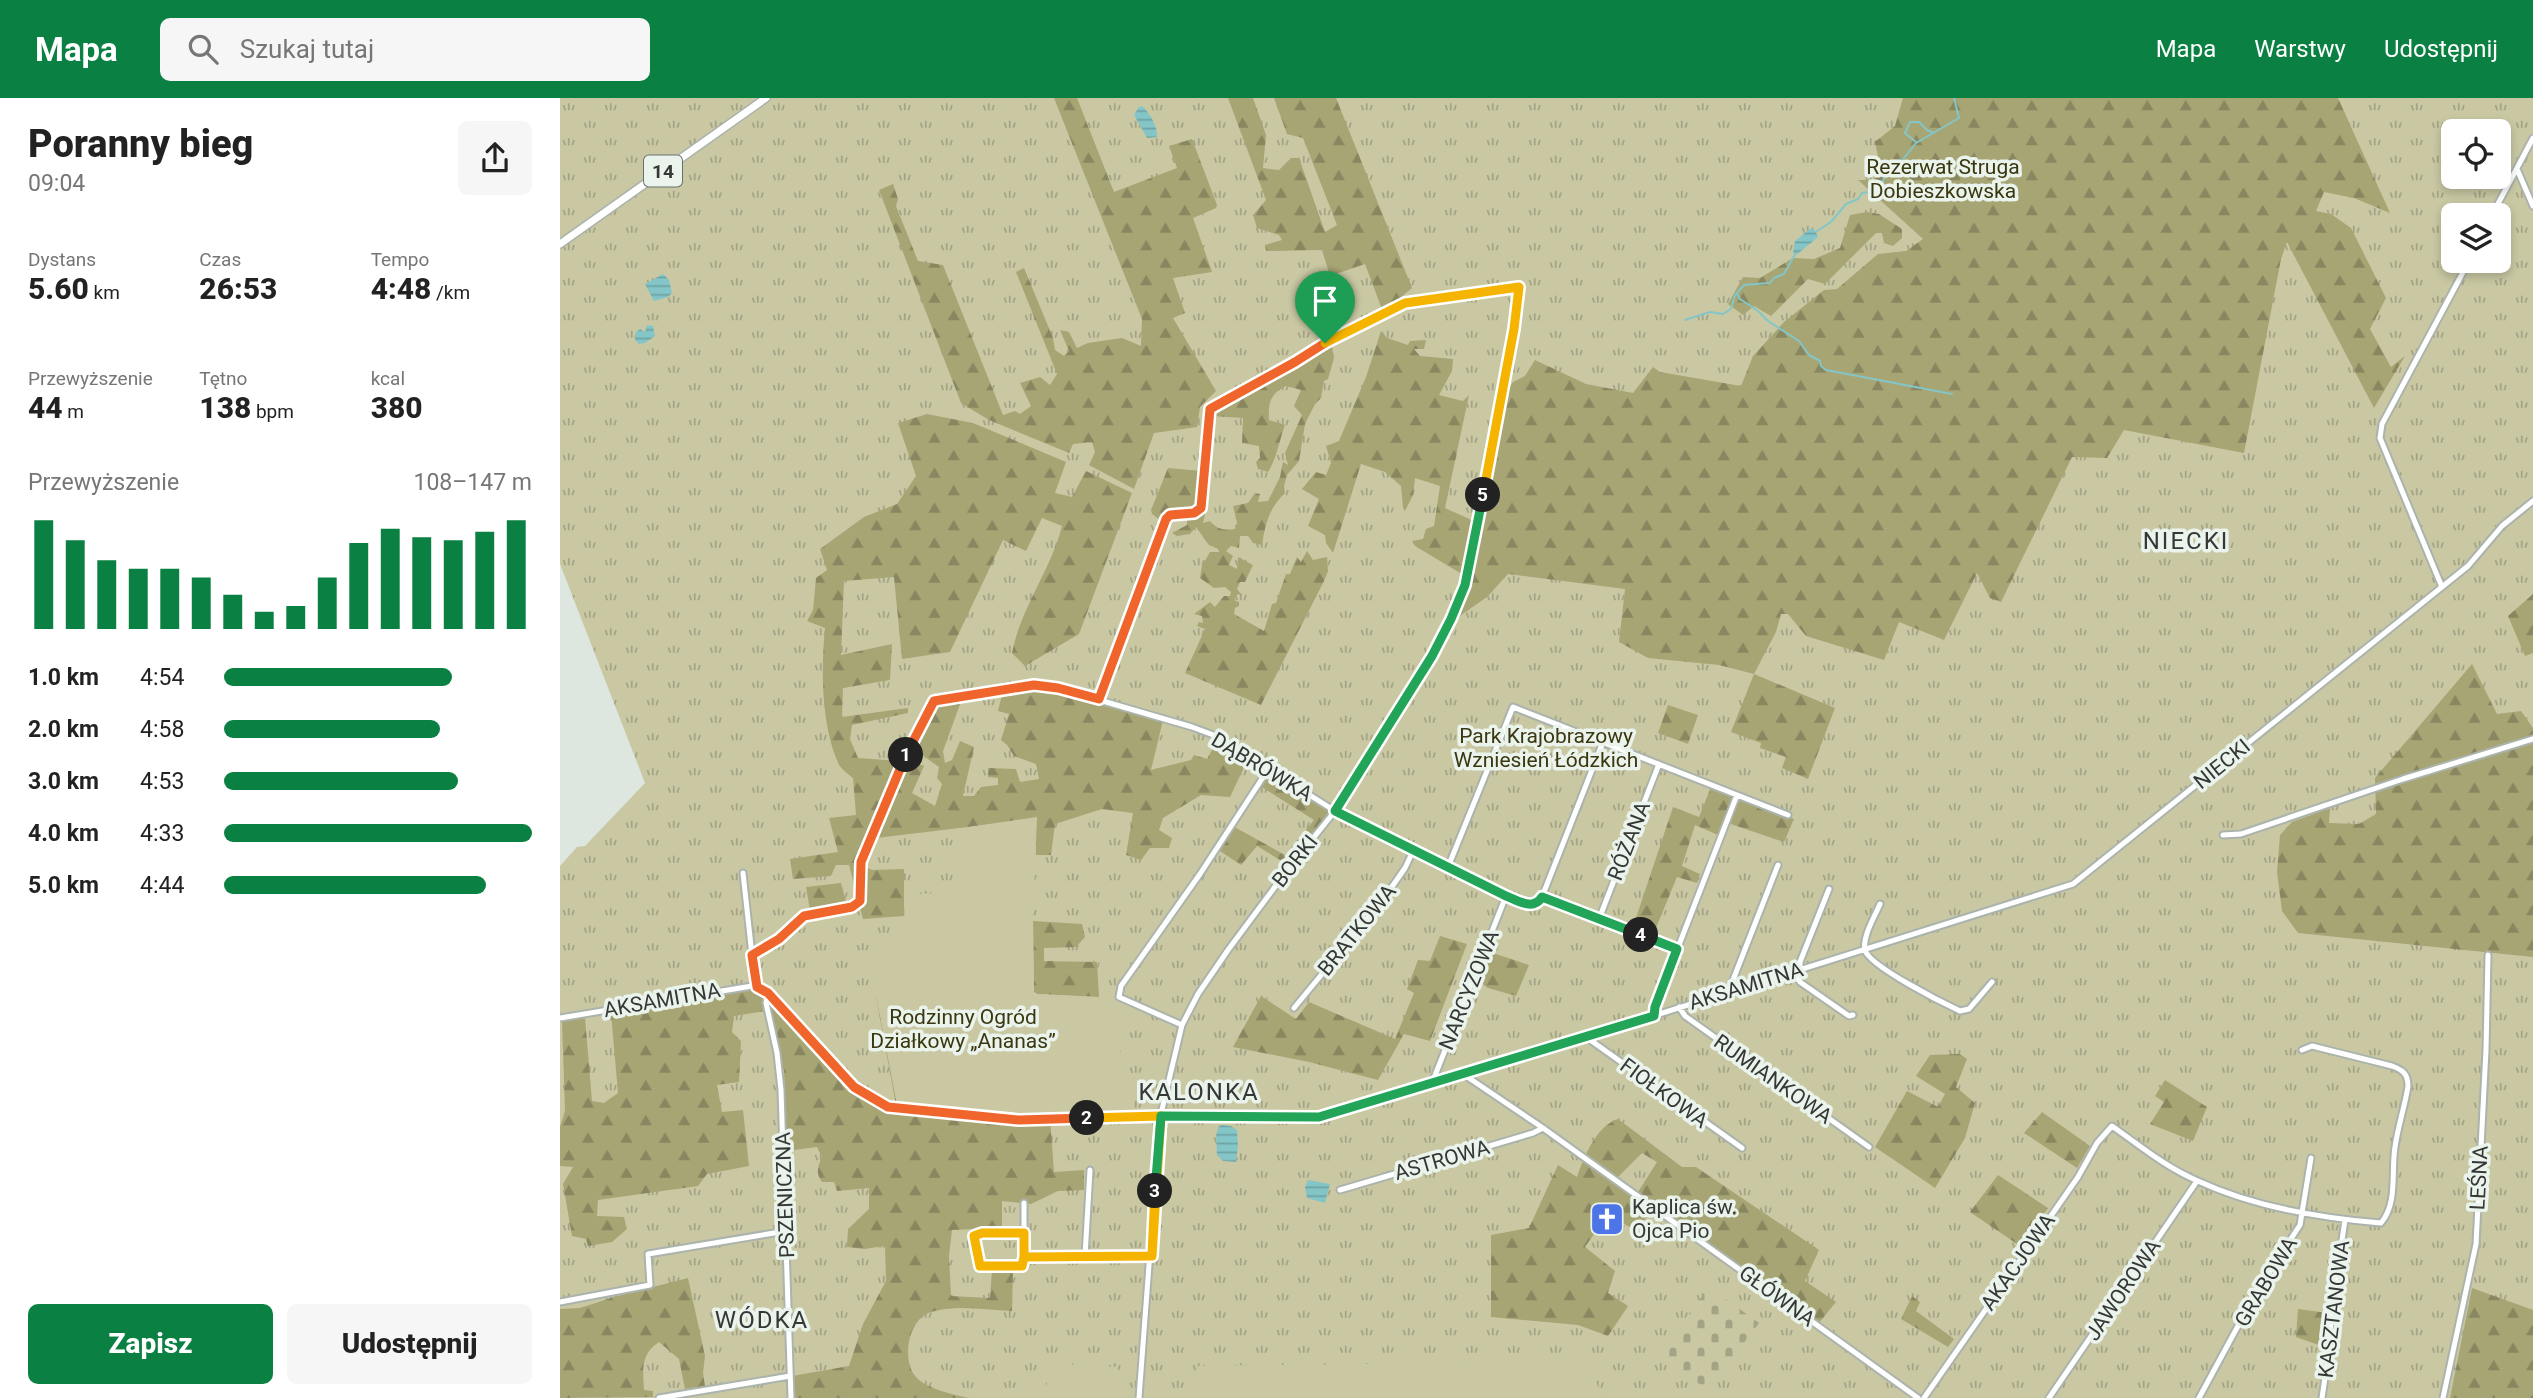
<!DOCTYPE html>
<html lang="pl">
<meta charset="utf-8">
<style>
body{margin:0;font-family:Roboto,sans-serif;background:#f6f6f6;color:#222;height:100vh;display:flex;flex-direction:column;font-size:26px;white-space:nowrap}
*{box-sizing:border-box;margin:0}
p{font-size:23px;color:#767676}
.icon{flex:none;width:38px;height:38px;fill:none;stroke:currentColor;stroke-width:2;stroke-linecap:round;stroke-linejoin:round}
.map{position:relative;flex:1;overflow:hidden}
.panel{display:flex;flex-direction:column;background:#fff;width:560px}
.panel>*{flex:none}
.buttons{position:absolute;left:1881px;top:21px;display:grid;gap:14px}
.buttons a{display:grid;place-items:center;width:70px;height:70px;border-radius:10px;background:#fff;box-shadow:0 4px 10px #0003;font-size:35px}
.pin{position:absolute;display:grid;place-items:center;width:60px;height:60px;color:#fff;margin:-72px -30px;border-radius:50% 50% 50% 0;rotate:-45deg;box-shadow:0 0 7px #0007}
.pin .icon{rotate:45deg}
.km{position:absolute;width:35px;height:35px;margin:-18px;border-radius:50%;background:#222;color:#fff;font-size:19px;line-height:35px;text-align:center}
.round{display:grid;place-items:center;flex:none;width:74px;height:74px;border-radius:10px;background:#f6f6f6}
.overview{display:flex;align-items:center;justify-content:space-between;height:119px;padding:0 28px}
h1{font-size:38px;font-weight:800;line-height:52px}
.metrics{display:grid;grid-template-columns:repeat(3,1fr);gap:10px;height:119px;padding:7px 28px}
.metrics div{display:grid;align-content:center}
.metrics b{font-size:30px;font-weight:800}
.metrics small{font-size:19px;font-weight:400}
.metrics p{font-size:19px}
.chart{height:196px;padding:14px 28px}
.chart p{display:flex;justify-content:space-between}
.chart svg{width:100%;height:126px;margin-top:7px;stroke:#0b8043;stroke-width:6}
.primary-button{display:flex;gap:14px;margin-top:auto;padding:14px 28px}
.primary-button a{flex:1;height:80px;border-radius:10px;background:#0b8043;color:#fff;font-size:28px;font-weight:800;line-height:80px;text-align:center}
.primary-button a+a{background:#f6f6f6;color:#222}
ul{padding:0 28px;list-style:none;font-size:23px}
li{display:grid;grid-template-columns:112px 84px 1fr;align-items:center;height:52px}
li i{height:18px;border-radius:9px;background:#0b8043}
header{display:flex;align-items:center;gap:42px;box-sizing:border-box;height:98px;padding:0 35px;background:#0b8043;color:#fff}
header strong{font-size:33px}
nav{display:flex;gap:38px;margin-inline-start:auto;font-size:24px}
.search{width:490px;height:63px;background:#f6f6f6;display:flex;align-items:center;gap:18px;box-sizing:border-box;padding:0 24px;border-radius:10px;color:#767676;font-size:26px}
main{display:flex;flex:1;min-height:0}
.map>svg:first-child{display:block}
</style>
<header>
<strong>Mapa</strong>
<div class="search"><svg class="icon" aria-label="search" viewBox="0 0 24 24"><circle cx="10" cy="10" r="6"/><path d="M15 15l6 6"/></svg>Szukaj tutaj</div>
<nav><a>Mapa</a><a>Warstwy</a><a>Udostępnij</a></nav>
</header>
<main>
<section class="panel">
<div class="overview"><div><h1>Poranny bieg</h1><p>09:04</p></div><a class="round"><svg class="icon" aria-label="share" viewBox="0 0 24 24"><path d="M12 15V3M7 8l5-5 5 5M5 13v7h14v-7"/></svg></a></div>
<div class="metrics">
<div><p>Dystans</p><b>5.60<small> km</small></b></div>
<div><p>Czas</p><b>26:53</b></div>
<div><p>Tempo</p><b>4:48<small> /km</small></b></div>
</div>
<div class="metrics">
<div><p>Przewyższenie</p><b>44<small> m</small></b></div>
<div><p>Tętno</p><b>138<small> bpm</small></b></div>
<div><p>kcal</p><b>380</b></div>
</div>
<div class="chart"><p><span>Przewyższenie</span>108–147 m</p>
<svg viewBox="0 0 160 44" preserveAspectRatio="none"><path d="M5 44V6M15 44V13M25 44V20M35 44V23M45 44V23M55 44V26M65 44V32M75 44V38M85 44V36M95 44V26M105 44V14M115 44V9M125 44V12M135 44V13M145 44V10M155 44V6"/></svg>
</div>
<ul>
<li><b>1.0 km</b>4:54<i style="width:74%"></i></li>
<li><b>2.0 km</b>4:58<i style="width:70%"></i></li>
<li><b>3.0 km</b>4:53<i style="width:76%"></i></li>
<li><b>4.0 km</b>4:33<i style="width:100%"></i></li>
<li><b>5.0 km</b>4:44<i style="width:85%"></i></li>
</ul>
<div class="primary-button"><a>Zapisz</a><a>Udostępnij</a></div>
</section>
<div class="map">
<svg width="1973" height="1300" viewBox="0 0 1973 1300">
<defs>
<pattern id="grass-tufts" width="24" height="20" patternUnits="userSpaceOnUse" patternTransform="scale(1.75)"><rect width="24" height="20" fill="#c9c8a3"/><path d="M3 7l-1-3M5 7V3M7 7l1-3M15 17l-1-3M17 17v-4M19 17l1-3" fill="none" stroke="#a4a386"/></pattern>
<pattern id="forest-firs" width="22" height="20" patternUnits="userSpaceOnUse" patternTransform="scale(1.75)"><rect width="22" height="20" fill="#a7a574"/><path d="M5 1l3.5 6h-7zM16 11l3.5 6h-7z" fill="#898760"/></pattern>
<pattern id="cemetery-stones" width="16" height="16" patternUnits="userSpaceOnUse" patternTransform="scale(1.75)"><rect width="16" height="16" fill="#c9c8a3"/><path d="M2 7V4a2 2 0 0 1 4 0v3zM10 15v-3a2 2 0 0 1 4 0v3z" fill="#a4a386"/></pattern>
<pattern id="water-rules" width="6" height="5" patternUnits="userSpaceOnUse" patternTransform="scale(1.75)"><rect width="6" height="5" fill="#84c6c8"/><path d="M0 2.5h6" fill="none" stroke="#6da2a3"/></pattern>
</defs>
<rect width="100%" height="100%" fill="#dde6df"/>
<!-- grass -->
<path fill="url(#grass-tufts)" fill-rule="evenodd" d="M0,0H1973V1300H0V768L17,749L25,748L85,685L0,466ZM1894,33H1939V79H1894ZM1894,117H1939V163H1894Z"/>
<!-- forest -->
<path fill="url(#forest-firs)" fill-rule="evenodd" d="M494,0H517L554,94L617,70L609,48L632,41L657,107L656,110L633,120L652,174L613,180L625,215L613,220L656,293L640,309L637,329L594,335L574,391L529,367L535,354L532,344L513,346L509,355L429,322L401,305L319,92L333,86L338,101L336,108L358,163L383,167L443,317L455,313L460,316L471,308L460,285L480,279L490,287L497,276L456,174L464,170L493,240L495,252L504,258L509,253L500,232L509,234L517,250L528,245L562,240L581,248L582,221Z
M668,0H693L706,37L703,70L719,72L731,60H739L765,134L777,127L743,40L727,36L714,0H776L852,190L823,214L805,166L770,178L762,152L706,153L705,147L722,142L719,137L697,130L693,117L706,102Z
M1343,0H1778L1830,115L1794,100L1764,94L1756,113L1771,116L1791,130L1826,200L1810,231L1831,269L1845,258L1814,310L1727,144L1721,161L1684,355L1564,332L1547,360L1512,359L1441,504L1430,500L1417,475L1384,542L1339,524L1324,562L1246,538L1228,516H1221L1216,534L1194,576L1275,610L1248,681L1222,670L1226,659L1200,650L1201,645L1171,634L1194,576L1159,567L1088,560L1059,544L1065,491L948,476L927,499L894,522L892,521L906,488L943,298L953,284L965,278L975,262L1026,286L1073,295L1093,269L1100,274L1181,288L1193,258L1224,224L1264,192L1277,191L1318,156L1346,153L1363,141L1298,82H1315L1320,69L1315,44L1335,28Z
M1307,114L1319,116L1342,131V140L1333,148L1324,145L1322,135H1316L1265,186L1248,181L1211,218L1194,208L1183,217L1168,206L1183,179L1200,180L1233,160L1254,161L1280,150L1290,117Z
M821,233L827,240L848,247L850,243L866,242L864,251H854L860,258L893,261L892,273L879,297L903,303L909,297L885,410L916,424L905,478L855,448L852,443L863,441L866,431L874,428L880,388L855,380L853,397L845,413L843,410L841,388L825,374L801,366L773,455L766,445L765,437L748,428L759,401L742,391L756,374L766,377L771,365L766,348L779,343L806,279Z
M765,248H772L774,260L768,281L764,283L761,300L755,306L745,326L739,363L727,377L724,388L725,395C709,410 705,427 702,447L693,445L688,438H680L679,450L671,448L666,453L673,458L669,467L677,471L678,459L693,467L685,484H680L677,491L681,496L676,497L675,503L679,504V508L675,510L674,516L704,533L712,506L716,505L726,476H730L737,459L741,464L747,453L753,462L767,459L768,473L764,483L701,607L625,575L645,531L637,528L639,524L643,525L642,518L634,516L650,504L655,509L664,498H670L671,494L665,489L654,490L640,480L642,468L650,454H659L658,451L649,447L636,429L630,436L617,438L612,435L627,427V413L609,415L600,422L592,416L591,412L608,370L642,373L640,402L637,410L646,412L643,425L650,423C657,431 664,433 675,431L677,425L673,408L688,405L695,395L700,396L698,404L708,403L720,379L723,364L728,367L725,355L742,317L734,308L741,292L726,288C710,296 708,305 709,322L725,327C719,343 717,360 708,374L698,371L696,364L700,360L699,348L682,345L683,320L651,318V313Z
M367,316L413,325L506,364L495,395L512,399L526,373L572,395L519,536L465,568L452,555C461,509 491,472 502,428L482,420L466,453L443,442L390,554L342,561L334,479L284,483L281,557L332,546L330,582L283,590L282,619L348,610V615L292,627L290,641L298,660L354,664L364,668L352,695L375,708L382,686L377,680L379,669L352,650L373,605L403,598L383,653L385,665L392,662L400,643L414,649L403,698H414L421,689L438,687V680L428,679L429,670L456,671L460,684L479,681L476,666L454,658L447,647L441,642L449,616L438,613L443,593L467,590L497,591L603,622L591,672L631,662L634,657L647,661L657,643L688,661L670,699L641,697L603,720L599,732L612,740L609,750H590L581,762L566,757L573,715L542,711L495,726L491,757H476L474,721L308,741L298,766L312,772L344,771V818L303,821L289,767H276L271,778L233,781L230,761L278,754L269,720L296,717L293,680C288,676 281,671 278,665C261,626 261,571 265,530L247,523L253,512L256,480L267,472L260,451L304,419L337,406L356,378L338,325Z
M1973,496V555L1965,558L1948,518Z
M1912,566L1937,616L1961,613L1973,630V859L1738,835L1722,813L1717,774L1720,737L1732,724L1770,710L1769,725L1799,726L1816,716L1815,680Z
M1108,607L1138,617L1128,646L1098,635Z
M708,668L772,708L775,709L730,768L697,748L681,767L654,749L669,726L725,757L754,722L697,686Z
M1151,689L1234,721L1224,744L1165,724L1158,737L1135,727L1122,768L1140,776L1137,785L1117,779L1093,837L1073,829L1113,709L1139,719Z
M281,785L287,807L250,812L246,789Z
M473,823L522,826L525,839L516,849L484,850V863L537,864L539,899L477,896L474,894Z
M880,838L907,846L870,943L844,936L818,982L749,964L673,949L701,898L736,921L749,904L835,941L854,895L847,891L858,862L870,863Z
M927,853L969,867L956,898L928,890L915,881Z
M194,891L201,892L206,913L174,918L172,934L181,943L179,984L157,987L162,1014L183,1012L189,1068L147,1076L138,1088L38,1102L37,1118L64,1119L67,1131L52,1144L28,1148L26,1141L12,1138L3,1086L13,1069L0,1068V1029L5,1013L2,923L25,920L32,1003L44,1005L58,995L51,915Z
M316,899L542,1014L490,1019L494,1074L524,1072V1092L498,1093L471,1106L442,1103V1130L392,1132L389,1158L391,1198L430,1200L432,1172L453,1173L452,1213C426,1212 395,1206 371,1214C348,1221 341,1262 356,1279C367,1291 394,1297 410,1300H233L232,1278L289,1268L303,1226L326,1183L325,1148L304,1151L287,1149L288,1131L309,1111V1090L277,1093L274,1084H262C255,1075 258,1068 262,1059L257,1049L227,1053L224,973L209,908L213,906L294,992L336,1007Z
M1400,956L1407,961L1396,989L1415,1005L1405,1040L1375,1090L1315,1049L1347,993L1378,1009L1385,996L1356,978L1370,957Z
M1605,982L1647,1009L1633,1043L1590,1026L1604,1004L1595,998Z
M1482,1014L1530,1048L1517,1070L1464,1035Z
M1058,1021L1122,1069H1136L1259,1152L1245,1183L1276,1204L1259,1225L1093,1111L1076,1133L1048,1116L1025,1149L1055,1173L1048,1195L1068,1208L1048,1238L1018,1227L931,1219V1137L969,1130L998,1067L1017,1079C1024,1059 1036,1028 1058,1021ZM1082,1055L1097,1064L1078,1094L1057,1080Z
M1438,1077L1488,1110L1460,1148L1410,1114Z
M128,1180L145,1258L143,1275L145,1288L125,1291L119,1261L99,1244C80,1256 83,1272 84,1292L93,1293V1299L0,1300V1211L20,1210L54,1199Z
M1912,1190L1973,1212V1300H1890Z
M1352,1198L1360,1204L1356,1213L1394,1241L1388,1249L1341,1221Z
M1738,1211L1768,1215L1767,1250L1736,1239Z"/>
<!-- cemetery -->
<path fill="url(#cemetery-stones)" d="M1149,1189L1199,1225L1148,1292L1098,1257Z"/>
<!-- garden -->
<path fill="#c9c8a3" d="M477,719L473,823L474,894L477,896L557,900L568,908L556,978L577,981L573,1012L490,1018L337,1007L307,851L345,844L344,796L396,795L395,731Z
M1106,1168L1112,1191L1105,1197C1096,1188 1100,1177 1106,1168Z
M1025,1258L1043,1300H636L638,1268L807,1266Z
M488,1265L558,1269L556,1300H486Z"/>
<!-- water -->
<path fill="url(#water-rules)" d="M582,8C590,15 598,29 597,39L587,40L574,17L579,9Z
M1251,130L1255,132L1258,139L1235,158L1233,155L1235,143Z
M103,176L109,182L112,195L108,199L94,203L85,186Z
M87,227L93,228L95,238L85,245L79,246L75,242L76,234L80,231L85,234Z
M662,1027L671,1028L677,1032L678,1048L676,1064L663,1063L657,1057L656,1037L659,1028Z
M748,1082L770,1086L765,1105L747,1100L745,1089Z"/>
<g fill="none" stroke-linecap="round" stroke-linejoin="round">
<!-- stream -->
<path stroke="#84c6c8" stroke-width="2" d="M1356,44L1345,35L1350,24H1359L1367,32L1372,34
M1257,133L1271,124L1286,106L1298,101L1302,95L1316,93L1321,89L1327,71H1340V65L1356,45L1399,20L1394,0
M1177,195L1180,201L1198,213L1208,223L1239,243L1249,257L1260,263L1261,268L1266,272L1392,296
M1125,222L1150,214L1163,216L1171,211L1175,197L1184,187L1210,185L1214,180L1224,176L1234,158"/>
<!-- minor casing -->
<g stroke="#abb3ad" stroke-width="9">
<path id="minor" d="M1957,71L1973,108
M1932,117L1973,40
M1882,489L1820,340L1822,326L1909,163
M539,601L606,421L610,417L634,415L641,410L650,311L735,264L760,247L845,205L959,189L954,231L905,487L872,558L775,713L726,774L668,852L638,896L622,927L600,1020L579,1300
M1663,737L1681,736L1843,681L1973,641
M888,769L953,609L1228,717
M183,775L192,857
M982,799L1117,851
M1320,806C1315,818 1302,839 1305,852C1309,868 1383,905 1400,913L1409,911L1432,884
M1039,821L1099,666
M1240,872V864L1269,791
M1232,874L1240,884L1289,918L1293,917
M197,889L192,857L219,841L244,818L292,809L300,803L301,764L339,672L374,603L474,587L498,590L632,629L656,638L775,713L930,791L970,807L978,805L982,799L1043,644
M1171,893V887L1218,767
M208,895L206,905L217,955L221,992L231,1300
M1119,909L1125,918L1309,1049
M734,910L822,803L845,770L854,751
M1094,917L1095,909L1177,697
M0,920L192,888L208,895L294,989L331,1010L469,1022L570,1018H762L1026,939L1513,786L1908,468L1942,428L1973,403
M622,927L559,899L561,888L640,776L709,670
M1026,939L1182,1050
M903,976L983,1030L1358,1300
M872,985L946,798
M780,1092L973,1035L983,1030
M464,1135H417L414,1138L420,1168H462L464,1161V1105
M525,1158L530,1072
M464,1159L592,1158
M0,1204L90,1187L88,1156L226,1133
M99,1300L230,1278
M1364,1300L1518,1079L1537,1045L1552,1028C1580,1048 1607,1070 1638,1083C1694,1109 1759,1120 1821,1125C1838,1105 1831,1074 1835,1049C1838,1028 1845,1008 1848,988C1848,976 1843,972 1832,968L1752,948L1742,952
M1489,1300L1637,1083
M1639,1300L1698,1191L1740,1127L1751,1060
M1762,1300L1768,1259L1772,1209L1785,1122
M1883,1300L1916,1146L1926,952L1928,857"/>
</g>
<!-- major casing -->
<g stroke="#abb3ad" stroke-width="10">
<path id="major" d="M0,146L206,0"/>
</g>
<!-- minor -->
<use href="#minor" stroke="#fff" stroke-width="5"/>
<!-- major -->
<use href="#major" stroke="#fff" stroke-width="7"/>
</g>
<g fill="none" stroke-linecap="round" stroke-linejoin="round">
<!-- split-1 casing -->
<g stroke="#fff" stroke-width="14">
<path id="split-1" d="M346,657L374,603L474,587L498,590L539,601L606,421L610,417L634,415L641,410L650,311L735,264L765,245"/>
</g>
<!-- split-2 casing -->
<g stroke="#fff" stroke-width="14">
<path id="split-2" d="M346,657L301,764L300,803L292,809L244,818L219,841L192,857L197,889L208,895L294,989L328,1009L459,1022L527,1020"/>
</g>
<!-- split-3 casing -->
<g stroke="#fff" stroke-width="14">
<path id="split-3" d="M527,1020L601,1018L592,1158L464,1159V1135H422L414,1138L420,1168H462L464,1159L592,1158L595,1093"/>
</g>
<!-- split-4 casing -->
<g stroke="#fff" stroke-width="14">
<path id="split-4" d="M595,1093L601,1018L759,1019L1094,918L1095,909L1117,851L1081,837"/>
</g>
<!-- split-5 casing -->
<g stroke="#fff" stroke-width="14">
<path id="split-5" d="M923,397L905,487L891,521L872,558L775,713L946,798C959,803 973,813 982,799L1081,837"/>
</g>
<!-- split-6 casing -->
<g stroke="#fff" stroke-width="14">
<path id="split-6" d="M765,245L845,205L959,189L954,231L923,397"/>
</g>
<!-- split-1 -->
<use href="#split-1" stroke="#f0652b" stroke-width="9"/>
<!-- split-2 -->
<use href="#split-2" stroke="#f0652b" stroke-width="9"/>
<!-- split-3 -->
<use href="#split-3" stroke="#f5b400" stroke-width="9"/>
<!-- split-4 -->
<use href="#split-4" stroke="#22a559" stroke-width="9"/>
<!-- split-5 -->
<use href="#split-5" stroke="#22a559" stroke-width="9"/>
<!-- split-6 -->
<use href="#split-6" stroke="#f5b400" stroke-width="9"/>
</g>
<!-- icons -->
<defs>
<g id="church-square" transform="scale(1.75)"><rect x="-9" y="-9" width="18" height="18" rx="4" fill="#4e75e8" stroke="#eaf3ec"/><path d="M-1.2-6h2.4v3.5h3.3v2.4h-3.3V6h-2.4V-.1h-3.3v-2.4h3.3Z" fill="#fff"/></g>
</defs>
<g fill-rule="evenodd">
<use href="#church-square" x="1047" y="1121"/>
</g>
<g text-anchor="middle" dominant-baseline="central" stroke-width="7" stroke-linejoin="round" paint-order="stroke">
<!-- shield labels -->
<rect fill="#eaf3ec" stroke="#6b706c" stroke-width="2" x="84" y="57.5" width="38" height="31" rx="5"/>
<g font-size="19" font-weight="bold" fill="#353835">
<text x="103" y="73">14</text>
</g>
<!-- park labels -->
<g font-size="21" fill="#3b3810" stroke="#eaf3ec">
<text x="1383" y="69">Rezerwat Struga<tspan x="1383" dy="24">Dobieszkowska</tspan></text>
<text x="986" y="638">Park Krajobrazowy<tspan x="986" dy="24">Wzniesień Łódzkich</tspan></text>
<text x="403" y="919">Rodzinny Ogród<tspan x="403" dy="24">Działkowy „Ananas”</tspan></text>
</g>
<!-- street labels -->
<g font-size="21" fill="#353835" stroke="#eaf3ec">
<text transform="translate(1662 666) rotate(-39)">NIECKI</text>
<text transform="translate(702 669) rotate(31)">DĄBRÓWKA</text>
<text transform="translate(1069 743) rotate(-69)">RÓŻANA</text>
<text transform="translate(735 763) rotate(-52)">BORKI</text>
<text transform="translate(797 832) rotate(-51)">BRATKOWA</text>
<text transform="translate(1186 888) rotate(-17)">AKSAMITNA</text>
<text transform="translate(909 892) rotate(-68)">NARCYZOWA</text>
<text transform="translate(102 902) rotate(-10)">AKSAMITNA</text>
<text transform="translate(1213 981) rotate(35)">RUMIANKOWA</text>
<text transform="translate(1104 995) rotate(36)">FIOŁKOWA</text>
<text transform="translate(882 1062) rotate(-16)">ASTROWA</text>
<text transform="translate(1919 1080) rotate(-87)">LEŚNA</text>
<text transform="translate(225 1097) rotate(-92)">PSZENICZNA</text>
<text transform="translate(1458 1164) rotate(-55)">AKACJOWA</text>
<text transform="translate(1706 1184) rotate(-59)">GRABOWA</text>
<text transform="translate(1563 1192) rotate(-56)">JAWOROWA</text>
<text transform="translate(1217 1198) rotate(36)">GŁÓWNA</text>
<text transform="translate(1774 1211) rotate(-83)">KASZTANOWA</text>
</g>
<!-- poi labels -->
<g font-size="21" fill="#353835" stroke="#eaf3ec" text-anchor="start">
<text x="1072" y="1109">Kaplica św.<tspan x="1072" dy="24">Ojca Pio</tspan></text>
</g>
<!-- quarter labels -->
<g font-size="24" letter-spacing="2" fill="#353835" stroke="#eaf3ec">
<text x="1626" y="443">NIECKI</text>
<text x="639" y="994">KALONKA</text>
<text x="202" y="1222">WÓDKA</text>
</g>
</g>
</svg>
<div class="buttons">
<a><svg class="icon" aria-label="locate" viewBox="0 0 24 24"><circle cx="12" cy="12" r="6"/><path d="M12 2v4M12 18v4M2 12h4M18 12h4"/></svg></a>
<a><svg class="icon" aria-label="layers" viewBox="0 0 24 24"><path d="M12 4l9 5-9 5-9-5zM3 14l9 5 9-5"/></svg></a>
</div>
<div class="pin" style="left:765px;top:245px;background:#1e9e55"><svg class="icon" aria-label="arrive" viewBox="0 0 24 24"><path d="M6 21V4h12l-3 4 3 4H6"/></svg></div>
<b class="km" style="left:346px;top:657px">1</b>
<b class="km" style="left:527px;top:1020px">2</b>
<b class="km" style="left:595px;top:1093px">3</b>
<b class="km" style="left:1081px;top:837px">4</b>
<b class="km" style="left:923px;top:397px">5</b>
</div>
</main>
